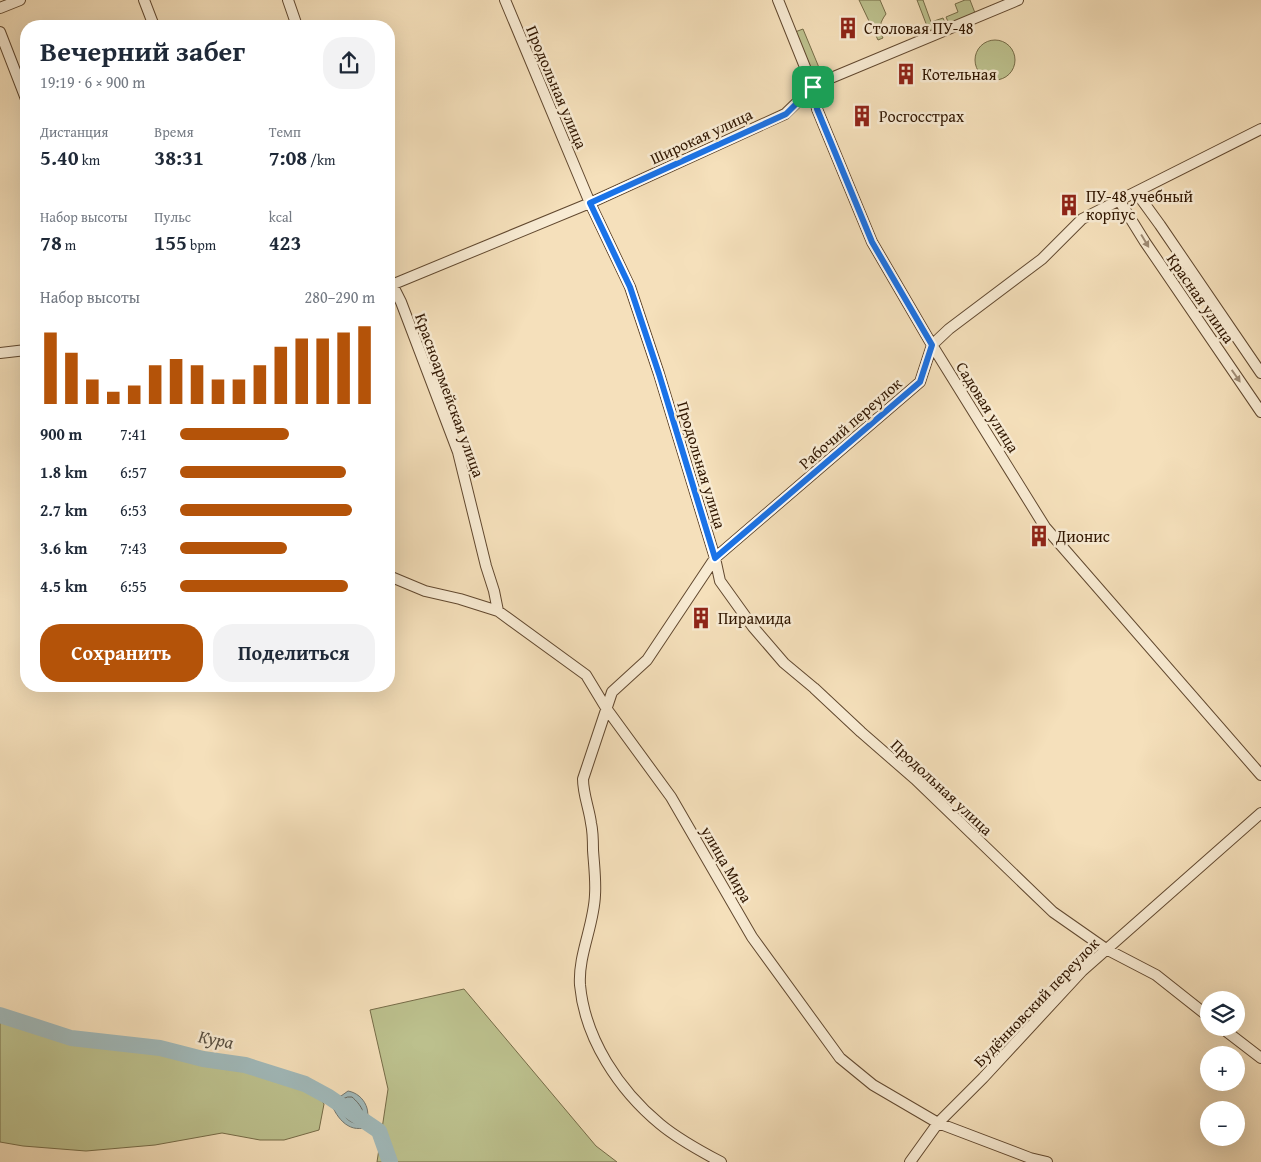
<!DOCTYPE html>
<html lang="ru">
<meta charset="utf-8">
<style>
body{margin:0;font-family:"Gentium Book Plus",serif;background:#f2f2f3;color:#1f2937;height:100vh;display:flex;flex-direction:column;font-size:19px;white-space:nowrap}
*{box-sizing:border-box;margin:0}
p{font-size:16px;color:#747a83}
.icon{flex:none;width:28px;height:28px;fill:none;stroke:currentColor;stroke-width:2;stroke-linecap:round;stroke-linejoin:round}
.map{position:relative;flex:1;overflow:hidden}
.side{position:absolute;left:20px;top:20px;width:375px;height:672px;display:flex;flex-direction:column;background:#fff;border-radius:20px;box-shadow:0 5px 20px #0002}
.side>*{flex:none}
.tools{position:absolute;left:1200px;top:991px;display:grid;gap:10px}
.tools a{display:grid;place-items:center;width:45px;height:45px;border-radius:50%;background:#fff;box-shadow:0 5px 20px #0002;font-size:25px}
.pin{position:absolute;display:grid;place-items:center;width:42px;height:42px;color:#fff;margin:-21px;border-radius:10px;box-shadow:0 2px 8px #0006}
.round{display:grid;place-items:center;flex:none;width:52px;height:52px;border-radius:20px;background:#f2f2f3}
.headline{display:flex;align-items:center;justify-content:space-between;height:85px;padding:0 20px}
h1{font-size:28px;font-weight:700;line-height:38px}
.metrics{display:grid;grid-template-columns:repeat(3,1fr);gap:8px;height:85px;padding:5px 20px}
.metrics div{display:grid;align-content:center}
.metrics b{font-size:21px;font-weight:700}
.metrics small{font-size:14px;font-weight:400}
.metrics p{font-size:14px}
.chart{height:140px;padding:10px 20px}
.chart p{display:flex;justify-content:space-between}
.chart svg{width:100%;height:90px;margin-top:5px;stroke:#b45309;stroke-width:6}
.action{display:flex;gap:10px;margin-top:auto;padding:10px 20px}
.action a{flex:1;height:58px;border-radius:20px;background:#b45309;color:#fff;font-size:20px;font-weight:700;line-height:58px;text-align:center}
.action a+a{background:#f2f2f3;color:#1f2937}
ul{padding:0 20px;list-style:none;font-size:16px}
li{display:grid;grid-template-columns:80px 60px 1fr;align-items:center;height:38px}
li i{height:12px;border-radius:6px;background:#b45309}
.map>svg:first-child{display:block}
</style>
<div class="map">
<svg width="1261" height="1162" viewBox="0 0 1261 1162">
<rect width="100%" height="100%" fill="#f5e0bb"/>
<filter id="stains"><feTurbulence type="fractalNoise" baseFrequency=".004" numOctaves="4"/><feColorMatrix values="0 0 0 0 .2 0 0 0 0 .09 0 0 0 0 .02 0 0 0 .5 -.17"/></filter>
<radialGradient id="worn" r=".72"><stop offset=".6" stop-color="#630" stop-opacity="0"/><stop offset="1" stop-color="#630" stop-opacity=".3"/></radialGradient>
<!-- green -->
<path fill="#bdc28f" stroke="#766c48" d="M859,0H880L886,14C880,22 878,29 883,38L878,40Z
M917,0H923L931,22L943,18L946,25L930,34Z
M965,0H970L975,13L949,24L946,17L958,12L955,4Z
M803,29L820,70L808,66L795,32Z
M975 60a20 20 0 1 1 40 0a20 20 0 1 1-40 0Z
M464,989L596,1146L617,1162H377L388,1089L370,1010Z
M0,1013L79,1036L109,1037L152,1042L230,1059L275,1071L319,1096L324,1104L319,1130L284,1140H260L222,1133L155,1145L86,1151L23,1146L0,1142Z"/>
<!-- water -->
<path fill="#a1babb" stroke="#747870" d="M348,1091C365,1094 374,1114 363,1128C345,1132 333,1112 329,1097L341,1096Z"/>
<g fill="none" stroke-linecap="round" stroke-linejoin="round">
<!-- shore -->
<path stroke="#68685e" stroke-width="1" d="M348,1097H352C360,1104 368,1114 360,1123C348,1125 342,1113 337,1104L338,1101Z"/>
<!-- river -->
<path stroke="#a1babb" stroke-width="16" d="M0,1015L71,1038L160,1048L203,1059L245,1065L305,1084L329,1097L379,1131L390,1162"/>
<!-- minor casing -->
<g stroke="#61482f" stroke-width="12">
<path id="minor" d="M144,0L154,26
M288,0L297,26
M505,0L590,203L630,287L659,374L715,558L720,581L753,627L784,663L814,688L861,732L915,779L1053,912L1106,949L1156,975L1209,1017
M778,0L813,87L817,109L872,242L932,345L1045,527L1261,775
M0,8L20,0
M0,32L26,99
M1136,192L1160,225L1261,373
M1119,200L1145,242L1261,412
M389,278L401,302L458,452L486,566L494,591L498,611
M389,286L590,203L785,114L813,87L831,78L1018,0
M0,353L26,350
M389,576L425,591L460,599L498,611L586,675L606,708L671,797L752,937L840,1058L873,1085L938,1123L1030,1158L1047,1162
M1222,1028L1261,1058
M721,1162C700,1151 678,1139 660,1124C619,1090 585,1039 580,985C578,955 594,925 595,895C596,880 594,865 593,850C593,841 593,832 591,823C589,808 583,794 583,779L612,692L647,660L715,558L920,382L932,345L949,329L1042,259L1082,219L1261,129
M910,1162L938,1123L983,1078L1082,971L1261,813"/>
</g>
<!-- minor -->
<use href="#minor" stroke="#f8ebd3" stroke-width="10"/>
</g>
<!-- one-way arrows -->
<defs><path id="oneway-solid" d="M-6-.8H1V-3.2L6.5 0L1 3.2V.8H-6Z" transform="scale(1.25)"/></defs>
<g fill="#9e8b74">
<use href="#oneway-solid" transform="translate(1145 241) rotate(59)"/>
<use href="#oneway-solid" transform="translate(1236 376) rotate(55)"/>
</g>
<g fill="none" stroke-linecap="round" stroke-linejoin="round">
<!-- route casing -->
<g stroke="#fff" stroke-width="10">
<path id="route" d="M813,87L817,109L872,242L932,345L920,382L715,558L659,374L630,287L590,203L786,114Z"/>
</g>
<!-- route -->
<use href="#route" stroke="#1a73e8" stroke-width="6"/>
</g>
<!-- icons -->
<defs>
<g id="building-bare" transform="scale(1.725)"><path d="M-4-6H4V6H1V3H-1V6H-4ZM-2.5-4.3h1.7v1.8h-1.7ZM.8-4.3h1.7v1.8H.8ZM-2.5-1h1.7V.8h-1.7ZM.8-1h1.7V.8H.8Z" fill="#8f2418" stroke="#f8ebd3" stroke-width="2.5" paint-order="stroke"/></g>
</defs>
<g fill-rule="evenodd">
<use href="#building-bare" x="848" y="28"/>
<use href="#building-bare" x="906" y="74"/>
<use href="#building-bare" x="862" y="116"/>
<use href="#building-bare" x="1069" y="205"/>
<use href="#building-bare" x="1039" y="536"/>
<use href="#building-bare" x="701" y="618"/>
</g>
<g text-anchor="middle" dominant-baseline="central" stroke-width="5" stroke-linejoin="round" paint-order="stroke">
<!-- poi labels -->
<g font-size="16" fill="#301600" stroke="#f8ebd3" text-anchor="start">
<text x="864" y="28">Столовая ПУ-48</text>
<text x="922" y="74">Котельная</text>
<text x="879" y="116">Росгосстрах</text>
<text x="1086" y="196">ПУ-48 учебный<tspan x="1086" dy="18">корпус</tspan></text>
<text x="1056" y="536">Дионис</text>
<text x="718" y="618">Пирамида</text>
</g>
<!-- street labels -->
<g font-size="16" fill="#301600" stroke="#f8ebd3">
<text transform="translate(557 87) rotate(67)">Продольная улица</text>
<text transform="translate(701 136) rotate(-25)">Широкая улица</text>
<text transform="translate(1201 298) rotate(55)">Красная улица</text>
<text transform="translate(450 395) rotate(70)">Красноармейская улица</text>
<text transform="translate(988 407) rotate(58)">Садовая улица</text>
<text transform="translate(850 423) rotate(-41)">Рабочий переулок</text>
<text transform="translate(702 465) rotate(73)">Продольная улица</text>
<text transform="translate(942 787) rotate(43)">Продольная улица</text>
<text transform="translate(727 864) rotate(60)">улица Мира</text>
<text transform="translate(1036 1002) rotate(-46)">Будённовский переулок</text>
</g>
<!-- water labels -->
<g font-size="18" font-style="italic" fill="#584f41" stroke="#f8ebd3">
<text transform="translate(216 1039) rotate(11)">Кура</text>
</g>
</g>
<rect width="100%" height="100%" filter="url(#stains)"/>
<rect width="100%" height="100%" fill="url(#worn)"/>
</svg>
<div class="tools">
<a><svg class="icon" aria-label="layers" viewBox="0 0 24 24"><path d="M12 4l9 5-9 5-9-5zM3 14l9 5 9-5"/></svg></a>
<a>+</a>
<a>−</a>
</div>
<div class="pin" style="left:813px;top:87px;background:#1e9e55"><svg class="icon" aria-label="arrive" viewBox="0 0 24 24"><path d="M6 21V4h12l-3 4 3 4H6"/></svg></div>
<section class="side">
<div class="headline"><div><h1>Вечерний забег</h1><p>19:19 · 6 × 900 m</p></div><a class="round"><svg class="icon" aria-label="share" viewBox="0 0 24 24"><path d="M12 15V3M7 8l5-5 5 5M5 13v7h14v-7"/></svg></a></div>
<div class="metrics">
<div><p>Дистанция</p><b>5.40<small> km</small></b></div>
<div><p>Время</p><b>38:31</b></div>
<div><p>Темп</p><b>7:08<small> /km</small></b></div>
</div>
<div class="metrics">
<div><p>Набор высоты</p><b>78<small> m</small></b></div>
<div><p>Пульс</p><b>155<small> bpm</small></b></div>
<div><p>kcal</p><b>423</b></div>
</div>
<div class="chart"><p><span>Набор высоты</span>280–290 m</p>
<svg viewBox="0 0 160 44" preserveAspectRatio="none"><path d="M5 44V9M15 44V19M25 44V32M35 44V38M45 44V35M55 44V25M65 44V22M75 44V25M85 44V32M95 44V32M105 44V25M115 44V16M125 44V12M135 44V12M145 44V9M155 44V6"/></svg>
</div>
<ul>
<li><b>900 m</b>7:41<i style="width:56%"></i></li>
<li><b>1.8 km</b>6:57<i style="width:85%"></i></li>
<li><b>2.7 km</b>6:53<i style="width:88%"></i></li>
<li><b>3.6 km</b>7:43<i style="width:55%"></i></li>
<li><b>4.5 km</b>6:55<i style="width:86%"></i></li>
</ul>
<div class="action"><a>Сохранить</a><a>Поделиться</a></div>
</section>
</div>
